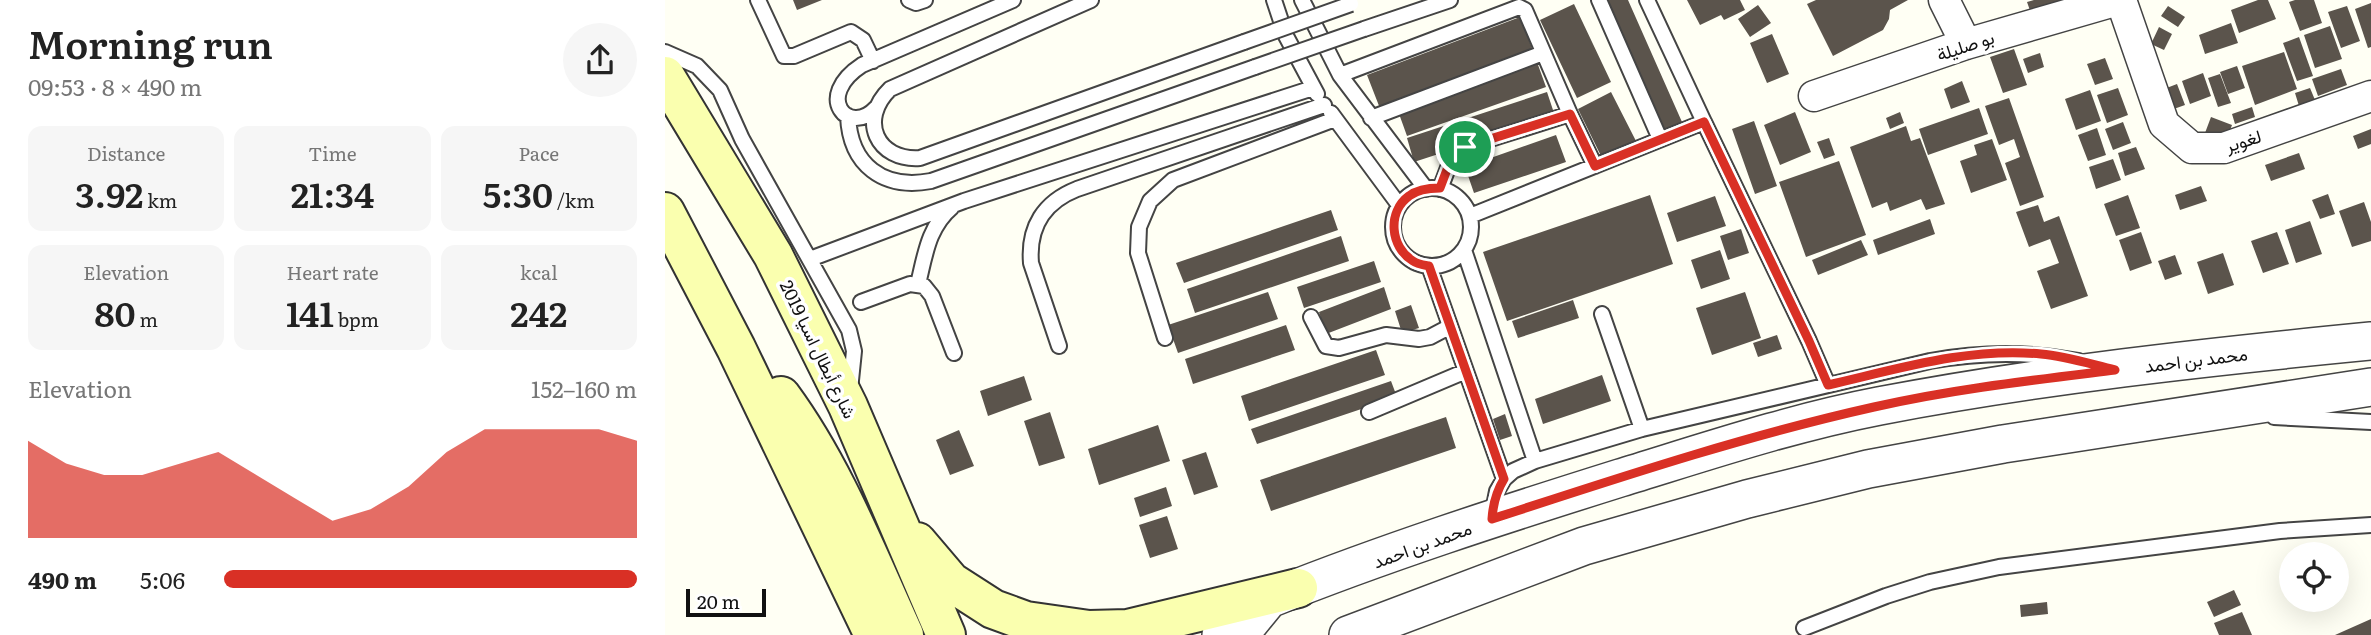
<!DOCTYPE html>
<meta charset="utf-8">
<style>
body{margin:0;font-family:Literata,Vazirmatn,serif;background:#f6f6f6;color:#222;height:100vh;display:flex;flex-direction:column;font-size:26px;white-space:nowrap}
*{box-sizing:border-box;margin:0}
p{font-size:23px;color:#767676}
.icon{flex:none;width:38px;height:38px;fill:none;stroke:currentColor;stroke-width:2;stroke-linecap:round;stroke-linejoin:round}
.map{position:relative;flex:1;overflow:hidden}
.panel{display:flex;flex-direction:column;background:#fff;width:665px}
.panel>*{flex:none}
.tools{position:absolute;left:1614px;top:542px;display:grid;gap:14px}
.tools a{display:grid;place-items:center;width:70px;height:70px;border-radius:50%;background:#fff;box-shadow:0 7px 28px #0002;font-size:35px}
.scale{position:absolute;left:21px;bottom:18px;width:80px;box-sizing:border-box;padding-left:7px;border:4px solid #111;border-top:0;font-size:19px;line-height:24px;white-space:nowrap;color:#111;-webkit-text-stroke:5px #fff;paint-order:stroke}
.pin{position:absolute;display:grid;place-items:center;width:60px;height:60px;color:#fff;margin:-30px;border:4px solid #fff;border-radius:50%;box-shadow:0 2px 7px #0007}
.round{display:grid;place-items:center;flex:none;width:74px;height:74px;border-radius:37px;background:#f6f6f6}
.overview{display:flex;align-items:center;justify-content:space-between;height:119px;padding:0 28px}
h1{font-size:38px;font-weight:600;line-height:52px}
.stats{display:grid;grid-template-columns:repeat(3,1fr);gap:10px;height:119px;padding:7px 28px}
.stats div{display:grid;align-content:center;border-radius:14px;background:#f6f6f6;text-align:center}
.stats b{font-size:35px;font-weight:600}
.stats small{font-size:19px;font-weight:400}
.stats p{font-size:19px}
.chart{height:196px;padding:14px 28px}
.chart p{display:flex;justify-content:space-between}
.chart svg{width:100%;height:126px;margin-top:7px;fill:#d93025;opacity:.7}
ul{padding:0 28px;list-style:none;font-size:23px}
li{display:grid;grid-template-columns:112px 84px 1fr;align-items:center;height:52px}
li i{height:18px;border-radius:9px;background:#d93025}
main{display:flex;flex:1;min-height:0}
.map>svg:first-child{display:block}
</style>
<main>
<section class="panel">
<div class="overview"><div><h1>Morning run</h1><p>09:53 · 8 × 490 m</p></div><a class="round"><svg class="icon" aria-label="share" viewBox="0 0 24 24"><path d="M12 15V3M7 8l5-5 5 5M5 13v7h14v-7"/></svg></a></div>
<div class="stats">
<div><p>Distance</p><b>3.92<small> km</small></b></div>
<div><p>Time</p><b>21:34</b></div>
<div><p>Pace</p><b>5:30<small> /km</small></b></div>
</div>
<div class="stats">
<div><p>Elevation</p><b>80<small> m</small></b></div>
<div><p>Heart rate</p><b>141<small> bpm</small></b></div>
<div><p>kcal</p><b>242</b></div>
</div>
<div class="chart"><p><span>Elevation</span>152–160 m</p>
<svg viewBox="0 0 160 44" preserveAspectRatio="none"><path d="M0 44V10L10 18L20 22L30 22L40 18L50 14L60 22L70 30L80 38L90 34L100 26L110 14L120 6L130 6L140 6L150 6L160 10V44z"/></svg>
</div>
<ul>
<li><b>490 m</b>5:06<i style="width:100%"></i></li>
</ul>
</section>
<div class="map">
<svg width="1706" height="635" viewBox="0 0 1706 635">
<rect width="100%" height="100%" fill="#fffff4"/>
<!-- building -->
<path fill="#5b544c" d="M128,0H157L132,10Z
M936,0H963L1017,122L994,132Z
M1022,0H1075L1080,10L1059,20L1056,15L1035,25Z
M1151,0H1243L1225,10L1224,19L1218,30L1168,56L1142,4Z
M1369,0H1410L1368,19L1362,2Z
M1593,0H1603L1611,19L1574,33L1566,10Z
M1630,0H1649L1657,23L1635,31L1624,2Z
M1706,3V47L1703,48L1690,9Z
M909,4L946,82L912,98L875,20Z
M1093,5L1106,23L1085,37L1073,19Z
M1503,6L1520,17L1513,27L1496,16Z
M1682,6L1695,41L1676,48L1663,12Z
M855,17L869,53L716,111L702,75Z
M1566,23L1573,43L1540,54L1534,35Z
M1665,26L1677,59L1650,68L1639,35Z
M1494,27L1507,34L1499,50L1486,44Z
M1107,34L1124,74L1102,83L1085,43Z
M1634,37L1648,76L1632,81L1618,43Z
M1349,49L1362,85L1338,93L1325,57Z
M1619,52L1632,89L1590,105L1577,66Z
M1375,53L1379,67L1363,73L1358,59Z
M1440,58L1448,79L1430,85L1422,64Z
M872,62L881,87L742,136L733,111Z
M1572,66L1580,88L1563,94L1555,72Z
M1676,69L1682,85L1653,96L1647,79Z
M1538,73L1546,96L1525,104L1517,81Z
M1555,74L1566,103L1553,107L1543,78Z
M1297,81L1305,102L1286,109L1279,89Z
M1512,84L1520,105L1506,110L1499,89Z
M1453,88L1463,115L1442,123L1432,95Z
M1645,88L1650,100L1634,106L1630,93Z
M1425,90L1436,121L1411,130L1400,99Z
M882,92L890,116L749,162L742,138Z
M946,92L971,141L937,158L913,109Z
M1344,98L1379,197L1355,206L1340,163L1355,157L1349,139L1334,145L1320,106Z
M1587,107L1590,117L1570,124L1567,114Z
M1314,108L1323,134L1263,155L1254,129Z
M1130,112L1146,152L1115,165L1099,125Z
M1235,112L1239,123L1225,129L1221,118Z
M1546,117L1567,125L1561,141L1540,133Z
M1089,121L1112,186L1090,194L1067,129Z
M1458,122L1466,143L1448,150L1440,129Z
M1241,126L1246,141L1255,138L1280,204L1261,210L1256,199L1225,211L1222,202L1207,208L1185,147Z
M1432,128L1441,155L1423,161L1413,135Z
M1706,129V144L1693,149L1688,136Z
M891,135L901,162L809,193L800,167Z
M1164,138L1170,155L1159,159L1152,142Z
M1327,139L1342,180L1306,193L1295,161L1312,155L1309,145Z
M1471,147L1480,169L1460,176L1453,153Z
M1634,153L1640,169L1606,181L1600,165Z
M1448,159L1456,180L1431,189L1424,167Z
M1174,161L1201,235L1141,257L1114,182Z
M1536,186L1542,201L1515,210L1510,195Z
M1663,194L1670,214L1655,219L1647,200Z
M985,195L1008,264L842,321L818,252Z
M1463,195L1475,228L1451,236L1439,204Z
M1050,196L1061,226L1012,242L1002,213Z
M1699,202L1706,222V241L1687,247L1674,211Z
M1373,205L1379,222L1394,216L1423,296L1386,309L1372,271L1394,263L1385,239L1364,247L1351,212Z
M666,210L673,230L519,283L511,263Z
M1265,219L1270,234L1213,255L1208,240Z
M1645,221L1657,254L1631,263L1620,230Z
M1076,229L1084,253L1063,260L1055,236Z
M1476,232L1487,263L1465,271L1454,240Z
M1612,232L1624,264L1598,273L1586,241Z
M676,236L684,261L530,313L522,289Z
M1196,240L1203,255L1153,275L1147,260Z
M1055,250L1065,279L1036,289L1026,260Z
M1558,253L1569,285L1543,294L1532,262Z
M1510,255L1517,274L1500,280L1493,261Z
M709,261L716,282L639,308L632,287Z
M719,287L726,309L661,334L654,312Z
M603,292L613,319L513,353L503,325Z
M1080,292L1096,338L1047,355L1031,308Z
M908,300L914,318L853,338L847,321Z
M746,305L754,328L737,333L730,311Z
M621,325L630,350L528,384L520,359Z
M1112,335L1117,349L1093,357L1088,343Z
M711,350L720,375L584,421L576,396Z
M937,375L946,401L878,424L870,399Z
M359,376L367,400L323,416L315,391Z
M726,381L732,397L592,444L586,429Z
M385,412L400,458L374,466L359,421Z
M840,414L847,436L835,440L828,419Z
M781,417L791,448L606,511L595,480Z
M493,425L505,461L434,485L423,449Z
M294,430L309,466L285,475L271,440Z
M541,452L553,487L529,495L517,460Z
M501,487L507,506L475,517L469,498Z
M502,516L513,549L485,558L474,525Z
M1569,590L1576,605L1549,617L1542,602Z
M1382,602L1383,614L1356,617L1355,605Z
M1577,612L1587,635H1554L1549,623Z
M1706,619V635H1670Z"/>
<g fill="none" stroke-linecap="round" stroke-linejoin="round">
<!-- service casing -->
<g stroke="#444" stroke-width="18">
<path id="service" d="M93,0L119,56H129L186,32L198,40L208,61
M244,0L251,3L260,0
M426,0L225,89C193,120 212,161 255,158L579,42
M609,0L621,36L652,94
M637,0L675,75L761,189
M934,0L995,139
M982,0L1039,122
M699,29L785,0
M0,52L32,66L55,90L77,139L184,330L189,351L185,390
M675,75L854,7L860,10L905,114L930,166
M211,108C184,137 148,97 197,65L348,0
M666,113L734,205
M183,116C185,165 218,190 266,181L590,67
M706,118L878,53
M728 227a39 39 0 1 1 78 0a39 39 0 1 1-78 0Z
M775,189L786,160L800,147L905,114
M805,216L1039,122L1144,341L1163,385
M799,250L870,461
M145,259L299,201L648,88
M764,266L839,479
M253,284C260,256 263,227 287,207
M196,302L245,284L259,286L267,296L289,353
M937,314L977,429
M646,317L661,346L674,348L721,335L754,339L765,337L784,327
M500,338L473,253L474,227L485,201L508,180L670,119
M394,346L366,263C363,227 379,202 412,189L659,105
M704,412L801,371
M1609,417L1706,422
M827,516L832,491L839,479L848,471L870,461L977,429L1265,361C1316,352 1363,351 1414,361
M1139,628L1221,596L1265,582L1334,567L1615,531L1706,525"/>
</g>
<!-- minor casing -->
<g stroke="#444" stroke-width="33">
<path id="minor" d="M1279,0L1301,44
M1456,0L1499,124L1527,148H1559L1706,96
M1149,96L1301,44L1453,0"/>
</g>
<!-- tertiary casing -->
<g stroke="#444" stroke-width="40">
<path id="tertiary" d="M604,599C719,553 837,515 955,478C1040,452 1126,423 1214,406C1376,375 1541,357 1706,341
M556,635L585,622L603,600
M683,635L919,546L1082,499L1203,469L1338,444L1706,387"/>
</g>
<!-- secondary casing -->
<g stroke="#333" stroke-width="42">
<path id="secondary" d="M0,76L108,255L183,406L281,635
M0,212L71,348L209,635
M116,396C169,468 202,554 239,635
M252,542L286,582L328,609L361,621L424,630L463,629L633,588"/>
</g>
<!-- service -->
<use href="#service" stroke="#fff" stroke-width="14"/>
<!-- minor -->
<use href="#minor" stroke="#fff" stroke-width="30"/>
<!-- tertiary -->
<use href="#tertiary" stroke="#fff" stroke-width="37"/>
<!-- secondary -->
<use href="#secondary" stroke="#faffaf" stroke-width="38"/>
<!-- service-bridge casing -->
<g stroke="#444" stroke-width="18" stroke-linecap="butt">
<path id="service-bridge" d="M579,42L686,4
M590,67L699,29"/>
</g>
<!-- service-bridge -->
<use href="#service-bridge" stroke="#fff" stroke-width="14"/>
</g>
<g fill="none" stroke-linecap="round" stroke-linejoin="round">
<!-- route casing -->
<g stroke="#fff" stroke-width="14">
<path id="route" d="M905,114L930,166L1039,122L1144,341L1163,385C1233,369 1303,347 1376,354C1401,356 1425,364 1450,370C1369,380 1288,389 1209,407C1079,436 953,478 827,519C828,503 831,492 839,479L764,266C759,265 752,264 748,261C725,247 722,212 744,196C753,189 764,188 775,188L786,159L800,147Z"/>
</g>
<!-- route -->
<use href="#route" stroke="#d93025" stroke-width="9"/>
</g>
<g text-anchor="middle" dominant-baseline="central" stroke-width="7" stroke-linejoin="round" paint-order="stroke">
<!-- street labels -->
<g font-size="18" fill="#111" stroke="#fff">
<text transform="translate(1300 45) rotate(-18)">بو صليلة</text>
<text transform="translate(1578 140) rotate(-17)">لغوير</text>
<text transform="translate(154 349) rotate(64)">شارع أبطال اسيا 2019</text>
<text transform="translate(1531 359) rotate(-7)">محمد بن احمد</text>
<text transform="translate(757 544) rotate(-20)">محمد بن احمد</text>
</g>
</g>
</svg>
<div class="tools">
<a><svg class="icon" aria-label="locate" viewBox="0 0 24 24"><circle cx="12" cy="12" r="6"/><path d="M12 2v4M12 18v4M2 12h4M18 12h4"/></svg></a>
</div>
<div class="scale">20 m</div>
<div class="pin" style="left:800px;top:147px;background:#1e9e55"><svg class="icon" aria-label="arrive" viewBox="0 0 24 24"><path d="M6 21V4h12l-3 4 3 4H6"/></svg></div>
</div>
</main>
